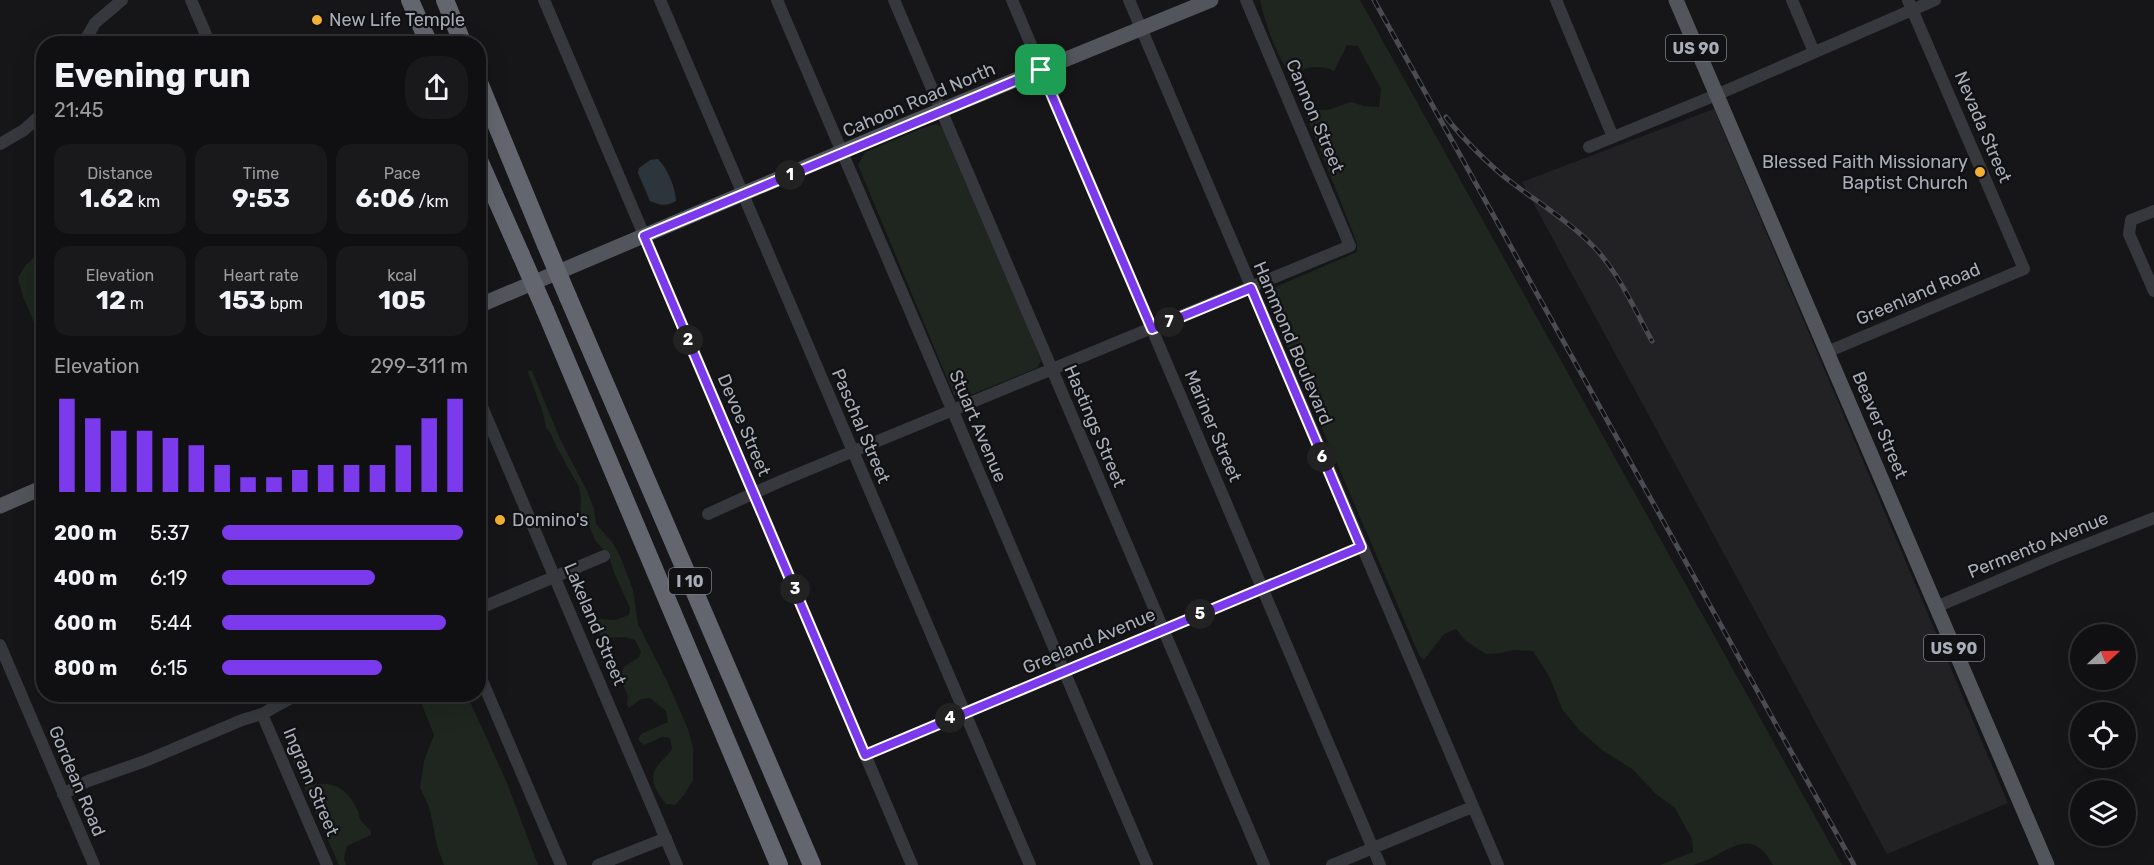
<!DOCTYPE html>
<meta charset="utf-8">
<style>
body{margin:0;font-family:Rubik,sans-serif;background:#19191b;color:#f1f3f6;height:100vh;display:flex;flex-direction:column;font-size:22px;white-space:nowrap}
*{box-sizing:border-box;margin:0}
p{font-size:20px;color:#9c9d9f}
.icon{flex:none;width:33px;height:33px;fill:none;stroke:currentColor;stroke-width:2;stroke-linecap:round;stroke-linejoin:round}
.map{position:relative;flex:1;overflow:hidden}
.sheet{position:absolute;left:36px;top:36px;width:450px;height:666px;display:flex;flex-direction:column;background:#101012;border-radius:24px;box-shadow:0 6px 24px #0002,0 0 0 2px #303032}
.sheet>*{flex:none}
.needle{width:39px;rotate:68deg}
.tools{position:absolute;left:2070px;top:624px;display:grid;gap:12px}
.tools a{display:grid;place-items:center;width:66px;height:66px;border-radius:50%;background:#101012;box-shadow:0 6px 24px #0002,0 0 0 2px #303032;font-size:30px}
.pin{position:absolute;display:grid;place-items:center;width:51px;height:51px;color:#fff;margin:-26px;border-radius:12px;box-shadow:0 3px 9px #0006}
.km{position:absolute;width:30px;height:30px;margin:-15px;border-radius:50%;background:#222;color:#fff;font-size:16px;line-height:30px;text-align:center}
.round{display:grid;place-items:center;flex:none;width:63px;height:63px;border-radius:24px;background:#19191b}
.overview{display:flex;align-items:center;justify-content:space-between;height:102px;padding:0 18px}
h1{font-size:33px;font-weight:700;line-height:45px}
.figures{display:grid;grid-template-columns:repeat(3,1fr);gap:9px;height:102px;padding:6px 18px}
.figures div{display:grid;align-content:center;border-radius:15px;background:#19191b;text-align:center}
.figures b{font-size:26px;font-weight:700}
.figures small{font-size:16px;font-weight:400}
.figures p{font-size:16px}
.chart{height:168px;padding:12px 18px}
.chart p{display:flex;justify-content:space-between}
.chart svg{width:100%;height:108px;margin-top:6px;stroke:#7c3aed;stroke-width:6}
ul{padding:0 18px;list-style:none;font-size:20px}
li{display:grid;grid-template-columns:96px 72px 1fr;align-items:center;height:45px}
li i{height:15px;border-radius:8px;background:#7c3aed}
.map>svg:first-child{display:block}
</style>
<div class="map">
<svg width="2154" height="865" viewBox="0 0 2154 865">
<rect width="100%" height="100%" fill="#161618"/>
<!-- built -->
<path fill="#222225" d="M1714,109L2008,803L1887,854L1522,182Z"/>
<!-- green -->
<path fill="#1e261f" d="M1260,0H1360L1842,865H1773C1749,821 1726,857 1693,865C1683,865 1670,865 1660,865L1693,852L1692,839L1675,808L1656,794L1632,769L1602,750L1579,730L1562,709L1550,678L1533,651L1513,650L1501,653L1486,654L1466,641L1456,629L1444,634L1424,660L1419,655L1270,307L1268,290L1357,252V243L1305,112L1314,109L1328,110L1351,102L1364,106L1379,107L1381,89L1358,46L1347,45L1334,71C1318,63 1305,69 1289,74C1275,51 1266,26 1260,0Z
M936,124L942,127L1033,339L1041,361L1037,368L963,398L954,395L858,165L865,152L923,128Z
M43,249H44L43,344L22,294L18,277L26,265Z
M529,370L532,371L560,439L588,493L594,509L596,524L612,542L620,556L633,590L638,624L667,681L688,729L693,748V780L685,794L675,805L666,804C658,794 648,781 656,768C660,761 668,756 672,749L670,738L662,737L644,745L638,740L641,734L668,722L666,711L650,698L641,699L629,708L627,704L628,696L619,676L624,667L639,657L641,652L635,640L625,637L603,638L597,631L595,623L600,619L615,620L629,615L630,608L613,570L609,556L595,540L589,525L580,516L581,500L579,487L557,448L550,432L546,428L543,413L528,372Z
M418,695H467L507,783L538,865H444L437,846L430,810L420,787L424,761L434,735Z
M288,750H294L302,760L306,780L312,785C335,780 348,790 358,811C360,816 358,816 361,821C364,824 368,828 371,831V835L347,846L344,859L346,865H339Z"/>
<!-- water -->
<path fill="#2c353c" d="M658,159C668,170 675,186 676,201C665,207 660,205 650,201L638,173L639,168L650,160Z"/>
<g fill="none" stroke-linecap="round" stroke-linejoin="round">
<!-- minor -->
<path stroke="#37383d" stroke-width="12" d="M191,0L210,44
M544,0L912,865
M660,0L1030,865
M777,0L1147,865
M894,0L1264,865
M1012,0L1380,865
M1129,0L1498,865
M1556,0L1613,137
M1792,0L1814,52
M83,44L95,23L122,0
M0,144L24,130L44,112
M1589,147L1716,95L1935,0
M2154,211L2131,220L2129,234L2154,291
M1827,352L2024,269L1908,0
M478,397L677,865
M708,514L781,481L1350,246L1246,0
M1936,607L2054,557L2154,518
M478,609L604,556
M0,645L94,865
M478,671L561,865
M262,714L327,865
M865,755L1361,547
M63,794L88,781L145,761L242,720L262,714L298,694
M598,865L666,838
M1332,865L1472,807"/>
<!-- major -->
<path stroke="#53555c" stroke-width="15" d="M1676,0L2047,865
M478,306L910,123L1211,0
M0,506L44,487"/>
<!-- highway -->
<path stroke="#63666e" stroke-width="18" d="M410,0L429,44
M445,0L463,44
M478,80L546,245
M478,158L521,255
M568,297L812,865
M545,310L779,865"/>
<!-- rail casing -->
<g stroke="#4a4c52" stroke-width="5">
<path id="rail" d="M1374,0L1854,865
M1446,117C1461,137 1491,167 1511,182C1536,201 1564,218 1588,241C1617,268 1633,307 1652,341"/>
</g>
<!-- rail -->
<use href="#rail" stroke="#111113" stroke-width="3" stroke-dasharray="9" stroke-linecap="butt"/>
<!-- highway-bridge -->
<path stroke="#63666e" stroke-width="18" d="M546,245L568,297
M521,255L545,310"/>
</g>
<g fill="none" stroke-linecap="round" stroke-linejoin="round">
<!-- route casing -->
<g stroke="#fff" stroke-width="12">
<path id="route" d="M1041,70L1152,329L1251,288L1361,547L865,755L644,236Z"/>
</g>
<!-- route -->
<use href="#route" stroke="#7c3aed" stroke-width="8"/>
</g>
<!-- markers -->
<g fill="#f2b134" stroke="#111113" stroke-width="2">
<circle cx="317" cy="20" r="6"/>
<circle cx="1980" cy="172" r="6"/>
<circle cx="500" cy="520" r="6"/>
</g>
<g text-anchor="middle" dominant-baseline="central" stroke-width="4.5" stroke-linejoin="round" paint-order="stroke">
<!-- shield labels -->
<g fill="#111113" stroke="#7b7e86" stroke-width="1.5">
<rect x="1666" y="35" width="60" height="26" rx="4.5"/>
<rect x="669" y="568" width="42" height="26" rx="4.5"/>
<rect x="1924" y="635" width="60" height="26" rx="4.5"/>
</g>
<g font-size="16" font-weight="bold" fill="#a8adb8">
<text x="1696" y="48">US 90</text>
<text x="690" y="581">I 10</text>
<text x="1954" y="648">US 90</text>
</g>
<!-- poi labels -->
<g font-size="18" fill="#a8adb8" stroke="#111113" text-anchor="start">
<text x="329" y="20">New Life Temple</text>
<text x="1968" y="162" text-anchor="end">Blessed Faith Missionary<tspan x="1968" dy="21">Baptist Church</tspan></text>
<text x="512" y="520">Domino's</text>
</g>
<!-- street labels -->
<g font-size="18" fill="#a8adb8" stroke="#111113">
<text transform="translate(919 100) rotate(-23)">Cahoon Road North</text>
<text transform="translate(1315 116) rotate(67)">Cannon Street</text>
<text transform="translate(1983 127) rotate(67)">Nevada Street</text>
<text transform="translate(1918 294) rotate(-23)">Greenland Road</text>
<text transform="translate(1293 343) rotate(67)">Hammond Boulevard</text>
<text transform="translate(744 425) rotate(67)">Devoe Street</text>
<text transform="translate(1880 425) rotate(67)">Beaver Street</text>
<text transform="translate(861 426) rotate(67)">Paschal Street</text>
<text transform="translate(978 426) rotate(67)">Stuart Avenue</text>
<text transform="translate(1095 426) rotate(67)">Hastings Street</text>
<text transform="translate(1213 426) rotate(67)">Mariner Street</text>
<text transform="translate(2038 545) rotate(-22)">Permento Avenue</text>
<text transform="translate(595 624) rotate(67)">Lakeland Street</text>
<text transform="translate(1089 641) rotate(-23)">Greeland Avenue</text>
<text transform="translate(77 781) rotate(67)">Gordean Road</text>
<text transform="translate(311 782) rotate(67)">Ingram Street</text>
</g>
</g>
</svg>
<div class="tools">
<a><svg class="needle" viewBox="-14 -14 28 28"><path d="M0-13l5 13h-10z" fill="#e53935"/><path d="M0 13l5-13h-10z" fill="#9c9d9f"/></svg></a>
<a><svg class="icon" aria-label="locate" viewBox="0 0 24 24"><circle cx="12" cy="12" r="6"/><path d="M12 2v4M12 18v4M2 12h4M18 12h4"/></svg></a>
<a><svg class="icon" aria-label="layers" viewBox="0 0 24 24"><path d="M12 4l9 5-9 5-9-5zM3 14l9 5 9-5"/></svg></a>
</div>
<div class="pin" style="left:1041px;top:70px;background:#1e9e55"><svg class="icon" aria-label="arrive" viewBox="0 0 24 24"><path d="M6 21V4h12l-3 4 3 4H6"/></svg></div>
<b class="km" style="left:790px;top:175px">1</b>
<b class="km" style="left:688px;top:340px">2</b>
<b class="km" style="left:795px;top:589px">3</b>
<b class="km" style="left:950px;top:718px">4</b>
<b class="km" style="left:1200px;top:614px">5</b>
<b class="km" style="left:1322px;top:457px">6</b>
<b class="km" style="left:1169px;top:322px">7</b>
<section class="sheet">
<div class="overview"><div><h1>Evening run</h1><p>21:45</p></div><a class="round"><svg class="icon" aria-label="share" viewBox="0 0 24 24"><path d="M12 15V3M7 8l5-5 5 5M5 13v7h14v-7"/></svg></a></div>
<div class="figures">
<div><p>Distance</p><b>1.62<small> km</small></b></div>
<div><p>Time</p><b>9:53</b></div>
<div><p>Pace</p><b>6:06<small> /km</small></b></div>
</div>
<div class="figures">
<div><p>Elevation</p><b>12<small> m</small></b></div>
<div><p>Heart rate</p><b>153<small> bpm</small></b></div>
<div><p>kcal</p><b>105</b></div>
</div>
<div class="chart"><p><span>Elevation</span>299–311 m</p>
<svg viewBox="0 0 160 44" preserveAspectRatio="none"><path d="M5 44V6M15 44V14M25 44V19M35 44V19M45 44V22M55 44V25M65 44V33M75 44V38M85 44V38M95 44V35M105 44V33M115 44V33M125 44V33M135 44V25M145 44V14M155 44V6"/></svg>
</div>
<ul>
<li><b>200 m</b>5:37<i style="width:98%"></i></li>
<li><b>400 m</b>6:19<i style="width:62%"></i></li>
<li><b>600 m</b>5:44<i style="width:91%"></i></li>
<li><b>800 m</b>6:15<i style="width:65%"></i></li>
</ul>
</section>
</div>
